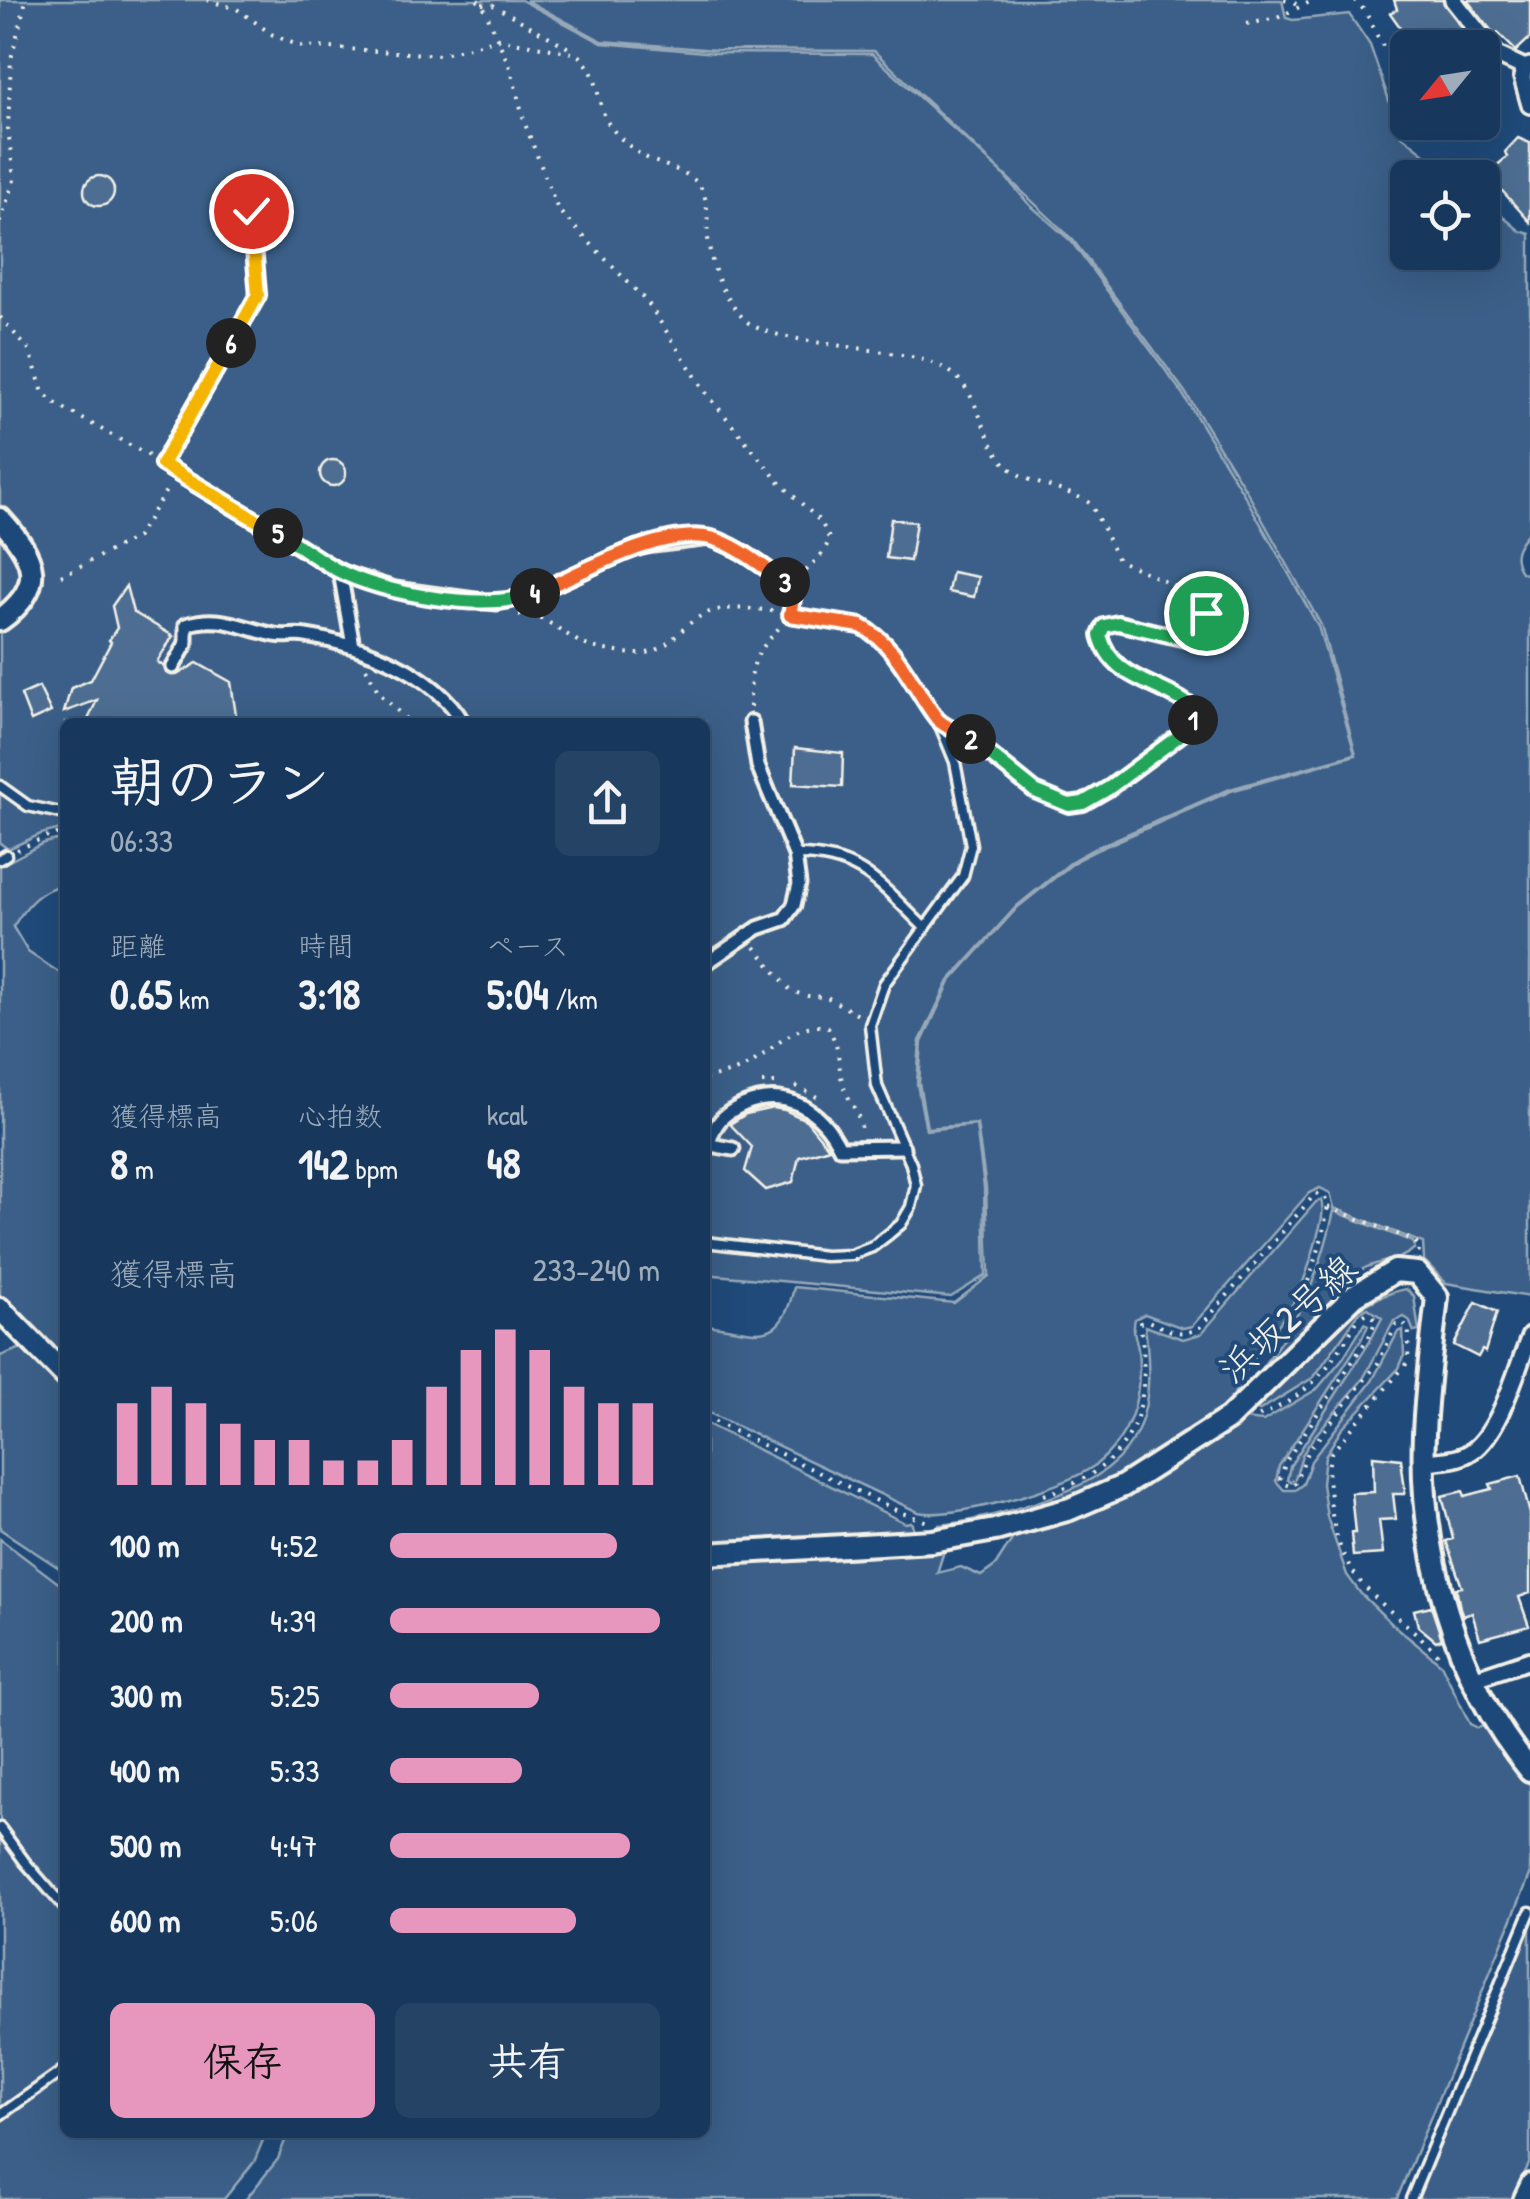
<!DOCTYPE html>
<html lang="ja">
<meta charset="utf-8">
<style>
body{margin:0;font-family:"Patrick Hand","Klee One",sans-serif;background:#244365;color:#f1f3f6;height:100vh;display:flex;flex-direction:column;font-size:38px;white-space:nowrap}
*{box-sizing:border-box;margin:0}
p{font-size:32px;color:#9eacbb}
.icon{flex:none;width:55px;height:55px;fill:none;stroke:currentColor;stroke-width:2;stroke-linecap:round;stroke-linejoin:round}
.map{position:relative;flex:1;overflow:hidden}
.side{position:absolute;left:60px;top:718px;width:650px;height:1420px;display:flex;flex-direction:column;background:#17385c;border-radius:15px;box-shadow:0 10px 40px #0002,0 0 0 2px #365272}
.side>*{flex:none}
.needle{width:65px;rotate:240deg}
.tools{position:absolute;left:1390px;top:30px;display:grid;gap:20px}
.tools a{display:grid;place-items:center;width:110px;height:110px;border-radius:15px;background:#17385c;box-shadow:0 10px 40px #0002,0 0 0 2px #365272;font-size:50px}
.pin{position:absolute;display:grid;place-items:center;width:85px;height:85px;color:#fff;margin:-42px;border:5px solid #fff;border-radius:50%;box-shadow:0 2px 10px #0007}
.km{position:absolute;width:50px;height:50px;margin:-25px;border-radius:50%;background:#222;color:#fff;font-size:28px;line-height:50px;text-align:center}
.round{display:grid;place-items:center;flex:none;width:105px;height:105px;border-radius:15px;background:#244365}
.overview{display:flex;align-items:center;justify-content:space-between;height:170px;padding:0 50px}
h1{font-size:55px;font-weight:700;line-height:75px}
.metrics{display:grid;grid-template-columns:repeat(3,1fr);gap:15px;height:170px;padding:10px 50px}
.metrics div{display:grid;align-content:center}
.metrics b{font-size:42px;font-weight:700}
.metrics small{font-size:28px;font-weight:400}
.metrics p{font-size:28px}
.chart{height:280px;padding:20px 50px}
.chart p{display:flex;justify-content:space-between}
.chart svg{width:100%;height:180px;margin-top:10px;stroke:#e797bd;stroke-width:6}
.primary-button{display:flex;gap:20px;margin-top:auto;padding:20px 50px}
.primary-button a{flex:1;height:115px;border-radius:15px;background:#e797bd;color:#111;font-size:40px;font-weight:700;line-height:115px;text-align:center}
.primary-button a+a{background:#244365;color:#f1f3f6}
ul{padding:0 50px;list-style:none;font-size:32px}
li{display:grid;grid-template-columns:160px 120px 1fr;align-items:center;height:75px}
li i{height:25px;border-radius:12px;background:#e797bd}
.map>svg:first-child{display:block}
</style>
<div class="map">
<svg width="1530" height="2199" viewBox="0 0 1530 2199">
<rect width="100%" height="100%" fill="#1f4a7a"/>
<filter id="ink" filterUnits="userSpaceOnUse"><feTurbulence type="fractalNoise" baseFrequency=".01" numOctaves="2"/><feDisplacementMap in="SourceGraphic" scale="20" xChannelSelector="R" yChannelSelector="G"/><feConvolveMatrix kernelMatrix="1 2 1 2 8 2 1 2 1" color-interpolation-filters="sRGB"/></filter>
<g filter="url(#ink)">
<!-- green -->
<path fill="#3a5f88" stroke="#97a8b8" stroke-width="2.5" d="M0,0H521L602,43L716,53L872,54L1001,172L1028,203L1071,241L1182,393L1245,496L1318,626L1355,754L1230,789L1097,847L1075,859L1017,906L949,981L920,1041L917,1084L926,1130L976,1125L984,1187L986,1275L951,1297L705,1274V722H65V818L33,812L65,820V828L41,834L8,849L0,843Z
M526,0H1282L1286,18L1293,20L1349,14L1370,45L1401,135L1454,177L1408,178V252H1482L1483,200L1520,231L1530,234V531C1517,544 1510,556 1521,572L1530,576V1297L1446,1283L1424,1260L1423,1243L1334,1208L1330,1193L1320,1188L1309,1193L1192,1326L1183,1328L1145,1314L1135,1319C1132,1330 1136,1338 1138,1349C1140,1371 1139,1397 1131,1417C1124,1436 1110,1454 1094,1466C1063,1488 954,1520 918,1512L705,1411V1325C755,1330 781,1350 794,1287L954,1303L989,1276L986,1188L977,1124L927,1128L919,1083L922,1042L950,982L1018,907L1077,860L1099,849L1231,791L1356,755L1321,625L1247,492L1185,392L1073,240L874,51L716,50L602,41Z
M65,838V884C40,889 26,905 13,927L28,952L60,973L65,972V1361L0,1295V866L44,843Z
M1321,1200C1325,1213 1320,1225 1317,1238C1311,1258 1306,1279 1296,1298C1285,1321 1228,1383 1234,1402C1144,1473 1053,1516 939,1530V1525C973,1522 1004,1512 1037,1502C1136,1470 1158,1427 1145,1326L1183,1339L1201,1334L1316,1202Z
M1334,1211L1413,1242L1415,1248C1398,1264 1381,1258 1361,1270L1243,1392C1295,1326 1315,1294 1334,1211Z
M1406,1289L1414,1296L1419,1331L1414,1332L1409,1320L1404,1317L1394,1321L1363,1379L1313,1438L1302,1455L1295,1479L1290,1482L1287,1480L1290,1466L1369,1343L1382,1318L1368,1308L1359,1313L1314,1377L1260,1410L1253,1411C1296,1369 1345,1300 1406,1289Z
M1365,1323L1368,1325L1361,1340L1279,1466L1276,1481L1284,1490H1295L1303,1484L1311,1461L1372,1381L1398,1332L1403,1330L1404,1356L1399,1368L1341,1430L1325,1456L1322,1484L1327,1517L1347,1575L1361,1594L1392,1624L1441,1664L1470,1724L1478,1728L1483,1726L1530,1785V1875L1397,2199H246L278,2159L288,2133L705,2132V1562L944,1551L937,1573L961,1567L981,1576L995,1566L1013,1538L1099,1510L1132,1494L1243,1419L1263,1421L1317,1389L1343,1358Z
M24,1347L65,1388V1572L0,1529V1356Z
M705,1423L905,1523L911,1522L915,1532L705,1543Z
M0,1539L65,1588V2132L266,2133L254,2162L224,2199H0Z
M1530,1921V2162L1512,2199H1418Z"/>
<!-- building -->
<path fill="#4d6e92" stroke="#f4f1e8" stroke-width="2.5" d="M1394,0H1442L1477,48H1415L1390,13L1397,9Z
M1467,0H1530V38L1516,51L1498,33L1495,35Z
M1518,138L1530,143V222L1497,185L1499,183L1490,171L1507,157L1505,152Z
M84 191a15 15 0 1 1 30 0a15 15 0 1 1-30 0Z
M320 473a13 13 0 1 1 26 0a13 13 0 1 1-26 0Z
M891,519L916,522L910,561L886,558Z
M952,572L978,577L974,597L948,592Z
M126,586L133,612L173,636L157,662L164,666L166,673L177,675L197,663L231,682L237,722H138L125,718L124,722H87L97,700L64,712L71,688L91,680L111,642L109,640L117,628L112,606Z
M39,687L51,712L31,721L21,695Z
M795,748L843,753L842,787L793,784Z
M773,1108L785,1110L806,1120L829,1148L799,1157L793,1182L766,1190L745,1171L752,1147L730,1124L746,1114Z
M1476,1302L1497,1312L1485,1352L1482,1350L1478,1357L1454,1345Z
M1373,1456L1401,1459L1405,1490L1404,1494H1393L1396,1519L1379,1520L1383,1554L1353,1556L1351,1533H1355L1351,1493L1374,1492Z
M1520,1476L1530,1514V1593L1519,1597L1529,1626L1480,1639L1472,1613L1463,1616L1460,1608L1456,1588L1462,1587L1446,1541L1453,1539L1442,1496L1463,1491L1465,1496L1492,1489L1490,1484Z
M1431,1606L1442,1639L1436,1641L1418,1626L1414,1610Z"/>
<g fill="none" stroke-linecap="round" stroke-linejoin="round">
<!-- service casing -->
<g stroke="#f4f1e8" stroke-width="15">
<path id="service" d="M0,786L28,806L65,814
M795,855C861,854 881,886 925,928
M0,859L6,855
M705,1242L825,1256L851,1255L872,1247L889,1234L901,1224L911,1207L916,1185L911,1164L877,1086L870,1025L884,984L963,876L971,845L955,762L939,723
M0,1828L25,1862L65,1908
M0,2115L65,2069
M1411,2199L1530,1912"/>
</g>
<!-- pedestrian casing -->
<g stroke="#f4f1e8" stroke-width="19">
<path id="pedestrian" d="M251,211L258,295L162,464L340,572L395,589L497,603L527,597L637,547L710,538L740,551L795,588
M340,572L353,646
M173,667L186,644V625C219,613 244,629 275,635C285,637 296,634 306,636C362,645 433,671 463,722
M705,964L758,928L784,919L794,905L799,884L795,855L758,766L751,722
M705,1144L733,1149
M709,1145C714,1123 723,1114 743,1105C785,1087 821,1109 840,1148L903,1147"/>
</g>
<!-- minor casing -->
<g stroke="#f4f1e8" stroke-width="22">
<path id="minor" d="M1453,0L1497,55L1525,68L1530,66
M1525,68L1522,77L1530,105
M1482,74L1497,55
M1425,1462C1441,1460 1458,1461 1472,1451C1500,1432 1517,1368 1530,1336
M1473,1679L1530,1660
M1522,2199L1530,2182"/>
</g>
<!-- tertiary casing -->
<g stroke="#f4f1e8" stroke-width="28">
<path id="tertiary" d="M0,519C35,557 48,585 0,620
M0,1309L65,1375
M705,1554L932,1541L995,1530L1070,1509L1123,1486L1229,1418L1354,1296L1395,1271L1417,1273L1437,1297C1432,1342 1426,1388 1424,1434C1419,1550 1455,1680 1530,1770"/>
</g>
<!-- path -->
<path stroke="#f4f1e8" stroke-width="4" stroke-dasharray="2.5 8" stroke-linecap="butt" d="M207,0L237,9L273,35L300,46L440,55L498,39L578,54C601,79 594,88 604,115C609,129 628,146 640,154C659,167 694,169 703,192C709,206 707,223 708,238C711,268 723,297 744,319C770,347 900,345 942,367C979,385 979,433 1003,461C1022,486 1065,486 1091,504L1118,560C1150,575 1194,589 1211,623L1209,630L1190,640L1118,623L1104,626C1084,669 1171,689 1194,709L1193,722L1187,730C1159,751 1104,804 1070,805C1058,805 1044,798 1035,791C1007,772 984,748 955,729
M477,0L483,5L511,70L525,124L558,210L648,303L707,394L779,482L821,522L830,540L821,555L800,577
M1284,0L1303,6
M1354,0C1374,15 1373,40 1392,56
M482,4L493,5L574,51
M1247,24L1277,18L1314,0
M0,222L14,180L8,128L11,59L26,0
M0,317L30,351L43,393L58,405L151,457
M61,576L137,537L169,486
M519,615C546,615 559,631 581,643C595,649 619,653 635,654C670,655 679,624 707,613C741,599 823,621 861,626C892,641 917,682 933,712
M366,668L379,693L409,722
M750,707C750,689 750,669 759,653C771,633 789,624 793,600
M17,850L50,835L65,833
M755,947L791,991L807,996L827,997L858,1015
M705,1079C720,1075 737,1072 751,1063C777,1048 794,1020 828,1027C841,1051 837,1057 842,1081C846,1099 863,1115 861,1134
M762,1083H782
M796,1086L819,1098
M1328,1207L1413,1240L1420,1247L1418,1255
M1364,1315L1367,1313L1376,1319L1370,1335L1286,1461L1280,1479L1284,1484L1293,1487L1309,1450L1378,1363L1396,1325L1403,1323L1409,1329L1408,1362L1331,1453C1326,1471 1329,1488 1331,1507C1341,1593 1393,1603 1443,1660
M1259,1416C1310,1395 1331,1367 1357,1321
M705,1417L902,1513L928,1522
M1044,1495C1135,1466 1153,1412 1140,1323L1148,1321C1166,1329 1180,1338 1199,1328L1316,1193L1325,1198L1328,1205C1319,1263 1303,1302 1270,1350"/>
<!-- service -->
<use href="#service" stroke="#1f4a7a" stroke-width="8"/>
<!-- pedestrian -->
<use href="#pedestrian" stroke="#1f4a7a" stroke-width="11"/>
<!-- minor -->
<use href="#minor" stroke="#1f4a7a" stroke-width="15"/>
<!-- tertiary -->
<use href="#tertiary" stroke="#1f4a7a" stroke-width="20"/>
</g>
</g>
<g fill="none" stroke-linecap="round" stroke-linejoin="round" filter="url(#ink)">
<!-- split-1 casing -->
<g stroke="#fff" stroke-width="20">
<path id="split-1" d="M1193,720L1194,709C1162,681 1112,682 1100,635L1104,626L1118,623L1190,640L1209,630L1210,623L1206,613"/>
</g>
<!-- split-2 casing -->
<g stroke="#fff" stroke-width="20">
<path id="split-2" d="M971,739L1035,791L1069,805L1083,803L1109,788L1187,730L1193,720"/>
</g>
<!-- split-3 casing -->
<g stroke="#fff" stroke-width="20">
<path id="split-3" d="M785,582L795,588L790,615L861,626C898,645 913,688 937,719C944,727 961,733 971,739"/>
</g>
<!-- split-4 casing -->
<g stroke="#fff" stroke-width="20">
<path id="split-4" d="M535,593C581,573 661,527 711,538C738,545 763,567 785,582"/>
</g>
<!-- split-5 casing -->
<g stroke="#fff" stroke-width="20">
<path id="split-5" d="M278,533C298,544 317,559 337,570C382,594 488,613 535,593"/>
</g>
<!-- split-6 casing -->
<g stroke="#fff" stroke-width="20">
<path id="split-6" d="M231,343L162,464L278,533"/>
</g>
<!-- split-7 casing -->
<g stroke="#fff" stroke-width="20">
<path id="split-7" d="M231,343L258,295L251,211"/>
</g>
<!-- split-1 -->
<use href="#split-1" stroke="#22a559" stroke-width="12"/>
<!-- split-2 -->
<use href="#split-2" stroke="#22a559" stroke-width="12"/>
<!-- split-3 -->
<use href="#split-3" stroke="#f0652b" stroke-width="12"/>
<!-- split-4 -->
<use href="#split-4" stroke="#f0652b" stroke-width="12"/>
<!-- split-5 -->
<use href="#split-5" stroke="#22a559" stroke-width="12"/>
<!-- split-6 -->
<use href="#split-6" stroke="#f5b400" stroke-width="12"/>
<!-- split-7 -->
<use href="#split-7" stroke="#f5b400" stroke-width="12"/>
</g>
<g text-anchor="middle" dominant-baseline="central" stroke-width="8" stroke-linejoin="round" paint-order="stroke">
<!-- street labels -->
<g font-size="38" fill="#f4f1e8" stroke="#1f4a7a">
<text transform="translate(1287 1318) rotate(-42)">浜坂2号線</text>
</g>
</g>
</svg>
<div class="tools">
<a><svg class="needle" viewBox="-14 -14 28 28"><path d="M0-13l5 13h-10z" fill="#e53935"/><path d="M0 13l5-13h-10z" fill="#9eacbb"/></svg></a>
<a><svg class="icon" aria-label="locate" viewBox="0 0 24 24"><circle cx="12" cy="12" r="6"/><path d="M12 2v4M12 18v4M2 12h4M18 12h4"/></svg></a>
</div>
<div class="pin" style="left:1206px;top:613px;background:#1e9e55"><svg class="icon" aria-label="arrive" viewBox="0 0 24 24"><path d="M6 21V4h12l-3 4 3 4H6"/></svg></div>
<div class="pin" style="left:251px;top:211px;background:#d93025"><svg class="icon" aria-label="check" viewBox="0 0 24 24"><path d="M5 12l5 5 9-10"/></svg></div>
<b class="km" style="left:1193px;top:720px">1</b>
<b class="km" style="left:971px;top:739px">2</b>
<b class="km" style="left:785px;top:582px">3</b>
<b class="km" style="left:535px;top:593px">4</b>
<b class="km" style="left:278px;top:533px">5</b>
<b class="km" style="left:231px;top:343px">6</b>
<section class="side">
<div class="overview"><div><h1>朝のラン</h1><p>06:33</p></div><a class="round"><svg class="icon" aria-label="share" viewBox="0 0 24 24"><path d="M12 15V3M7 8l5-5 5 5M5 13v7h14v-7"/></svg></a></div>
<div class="metrics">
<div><p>距離</p><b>0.65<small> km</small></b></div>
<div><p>時間</p><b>3:18</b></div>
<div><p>ペース</p><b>5:04<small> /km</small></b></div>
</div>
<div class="metrics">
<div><p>獲得標高</p><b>8<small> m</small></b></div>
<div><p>心拍数</p><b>142<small> bpm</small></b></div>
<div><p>kcal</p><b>48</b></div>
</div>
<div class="chart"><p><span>獲得標高</span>233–240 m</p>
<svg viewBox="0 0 160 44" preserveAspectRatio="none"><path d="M5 44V24M15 44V20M25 44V24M35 44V29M45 44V33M55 44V33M65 44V38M75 44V38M85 44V33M95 44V20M105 44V11M115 44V6M125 44V11M135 44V20M145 44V24M155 44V24"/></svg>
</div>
<ul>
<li><b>100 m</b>4:52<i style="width:84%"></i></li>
<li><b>200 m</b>4:39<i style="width:100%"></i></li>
<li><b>300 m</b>5:25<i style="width:55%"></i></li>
<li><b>400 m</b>5:33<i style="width:49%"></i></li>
<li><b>500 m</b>4:47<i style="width:89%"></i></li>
<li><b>600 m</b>5:06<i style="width:69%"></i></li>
</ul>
<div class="primary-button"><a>保存</a><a>共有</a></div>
</section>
</div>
